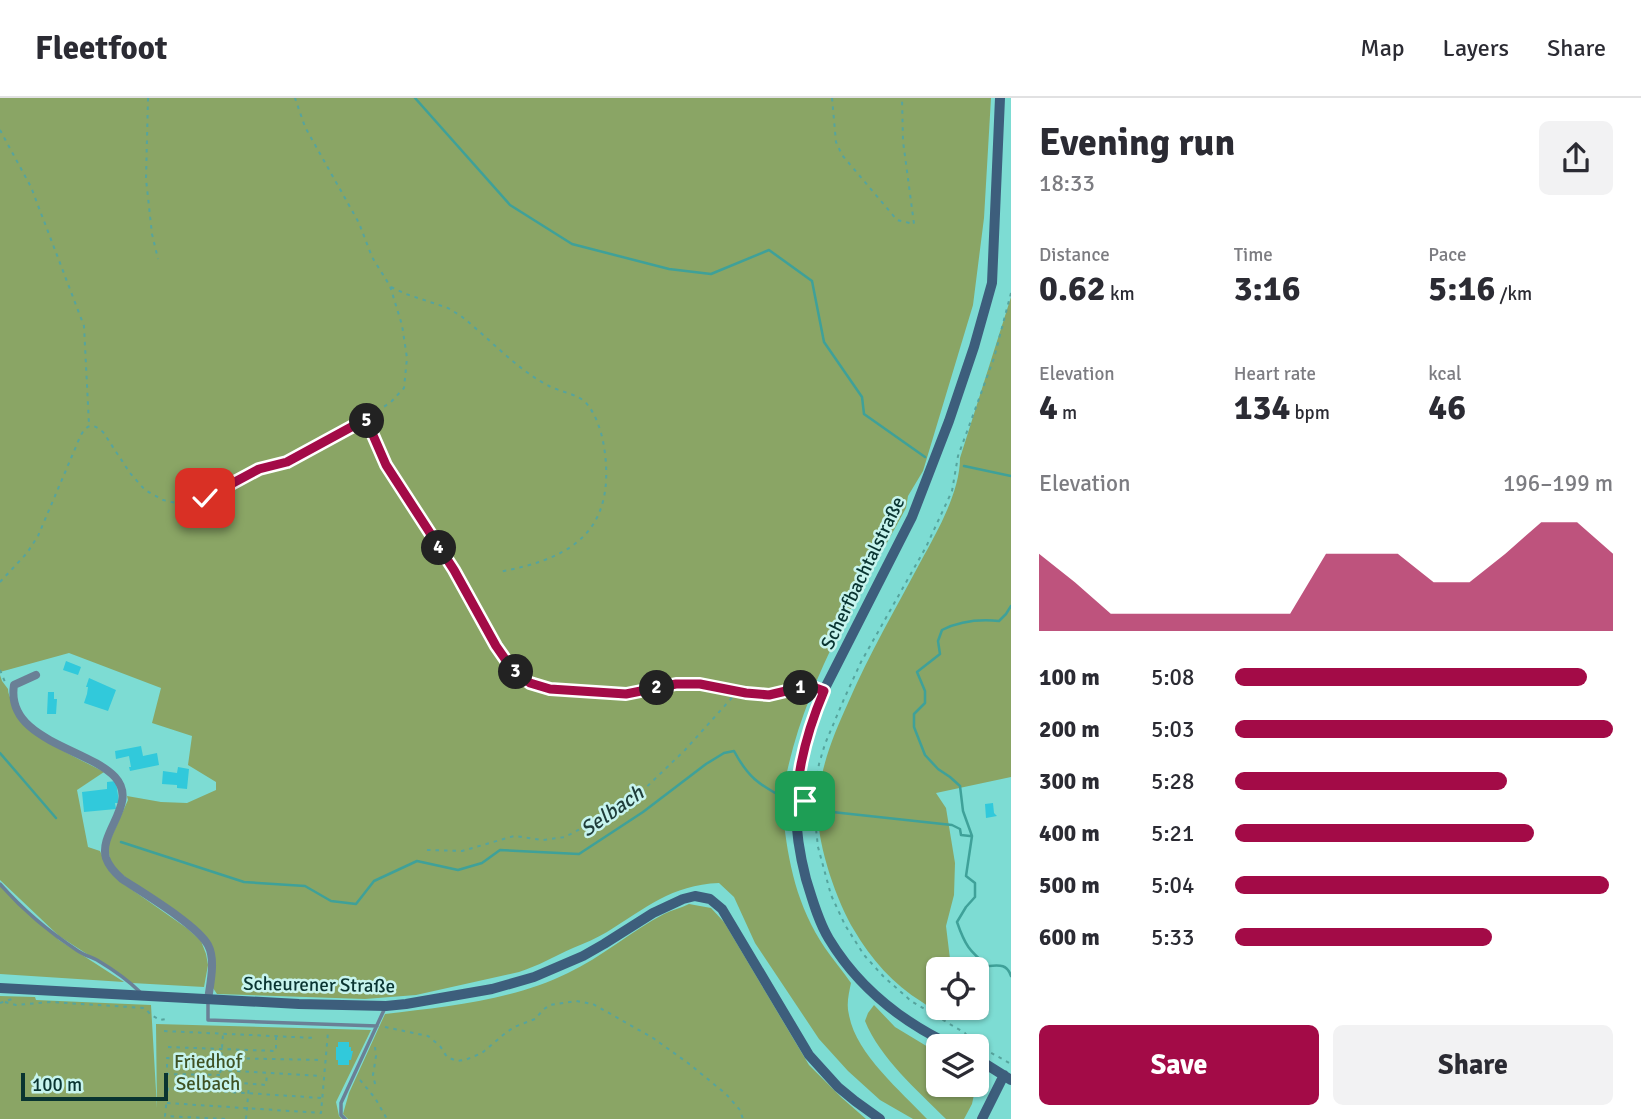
<!DOCTYPE html>
<meta charset="utf-8">
<style>
body{margin:0;font-family:Signika,sans-serif;background:#f2f2f3;color:#2b2b33;height:100vh;display:flex;flex-direction:column;font-size:26px;white-space:nowrap}
*{box-sizing:border-box;margin:0}
p{font-size:23px;color:#7c7c81}
.icon{flex:none;width:38px;height:38px;fill:none;stroke:currentColor;stroke-width:2;stroke-linecap:round;stroke-linejoin:round}
.map{position:relative;flex:1;overflow:hidden}
.side{display:flex;flex-direction:column;background:#fff;width:630px}
.side>*{flex:none}
.fabs{position:absolute;left:926px;top:859px;display:grid;gap:14px}
.fabs a{display:grid;place-items:center;width:63px;height:63px;border-radius:10px;background:#fff;box-shadow:0 2px 5px #0004;font-size:35px}
.scale{position:absolute;left:21px;bottom:18px;width:147px;box-sizing:border-box;padding-left:7px;border:4px solid #093431;border-top:0;font-size:19px;line-height:24px;white-space:nowrap;color:#093431;-webkit-text-stroke:5px #c7f4ee;paint-order:stroke}
.pin{position:absolute;display:grid;place-items:center;width:60px;height:60px;color:#fff;margin:-30px;border-radius:14px;box-shadow:0 4px 10px #0006}
.km{position:absolute;width:35px;height:35px;margin:-18px;border-radius:50%;background:#222;color:#fff;font-size:19px;line-height:35px;text-align:center}
.round{display:grid;place-items:center;flex:none;width:74px;height:74px;border-radius:10px;background:#f2f2f3}
.headline{display:flex;align-items:center;justify-content:space-between;height:119px;padding:0 28px}
h1{font-size:38px;font-weight:700;line-height:52px}
.metrics{display:grid;grid-template-columns:repeat(3,1fr);gap:10px;height:119px;padding:7px 28px}
.metrics div{display:grid;align-content:center}
.metrics b{font-size:35px;font-weight:700}
.metrics small{font-size:19px;font-weight:400}
.metrics p{font-size:19px}
.chart{height:196px;padding:14px 28px}
.chart p{display:flex;justify-content:space-between}
.chart svg{width:100%;height:126px;margin-top:7px;fill:#a30b47;opacity:.7}
.primary-button{display:flex;gap:14px;margin-top:auto;padding:14px 28px}
.primary-button a{flex:1;height:80px;border-radius:10px;background:#a30b47;color:#fff;font-size:28px;font-weight:700;line-height:80px;text-align:center}
.primary-button a+a{background:#f2f2f3;color:#2b2b33}
ul{padding:0 28px;list-style:none;font-size:23px}
li{display:grid;grid-template-columns:112px 84px 1fr;align-items:center;height:52px}
li i{height:18px;border-radius:9px;background:#a30b47}
header{display:flex;align-items:center;gap:42px;box-sizing:border-box;height:98px;padding:0 35px;background:#fff;border-bottom:2px solid #e1e1e2}
header strong{font-size:33px}
nav{display:flex;gap:38px;margin-inline-start:auto;font-size:24px}
main{display:flex;flex:1;min-height:0}
.map>svg:first-child{display:block}
</style>
<header>
<strong>Fleetfoot</strong>
<nav><a>Map</a><a>Layers</a><a>Share</a></nav>
</header>
<main>
<div class="map">
<svg width="1011" height="1021" viewBox="0 0 1011 1021">
<rect width="100%" height="100%" fill="#7ddcd3"/>
<!-- green -->
<path fill="#8aa565" d="M0,0H991L984,120L973,207L923,373L908,398L906,410C860,495 808,579 787,674C784,687 778,702 783,716C788,765 797,808 825,850C833,862 843,873 851,885C849,895 846,906 849,917C856,956 901,993 927,1021H913L880,1002L848,973L819,941L755,845L734,799L719,785C671,787 646,810 607,834C597,840 585,845 573,850C555,858 538,868 519,874L416,897L365,901L217,896L213,890L208,844L120,775L110,763L108,747L128,702L127,698L161,704L187,705L216,692V684L188,667L192,638L152,625L161,590L69,555L0,574Z
M1011,199V679L936,695L946,710L955,765L954,797L946,828L950,861L949,871L938,872V910H959L962,917C954,915 945,914 936,912C931,911 927,907 922,904C893,886 871,861 854,832C837,804 818,749 818,716C817,677 832,640 848,605C869,556 896,510 921,463C937,434 960,394 960,360Z
M0,577L2,583L8,591C8,607 37,637 51,646C68,656 87,665 104,674L77,692L88,749L100,753L110,774L121,784L188,831L201,843L206,856L208,867L204,889L132,885L59,838L0,782Z
M0,787L59,842L124,884L0,876Z
M689,806L711,810L724,824L809,967L842,1000L866,1021H348L343,1016L349,995L385,916C445,909 514,902 568,875C602,859 631,833 664,816C672,812 681,810 689,806Z
M0,898L35,899L36,902L151,907L157,1010L156,926L371,932L336,1004L339,1018L342,1021H0Z
M874,907L895,929L938,955V987H976L972,1006L964,1021H946C918,993 880,960 865,923L868,915Z"/>
<g fill="none" stroke-linecap="round" stroke-linejoin="round">
<!-- stream -->
<path stroke="#3fa199" stroke-width="2.5" d="M415,0L510,107L572,146L669,171L711,176L769,152L812,183L824,244L862,299L864,316L925,359
M964,368L1011,378
M1011,508L1006,516L999,523C979,521 960,523 942,532L938,543L940,556L917,574L925,593V605L914,616V629L925,657L938,671L950,679L960,688L963,713L972,738L966,778L975,785V799L966,809L957,824C965,847 969,853 988,868C1000,867 1007,866 1011,878
M0,655L56,720
M805,713L810,715
M823,713L952,727L960,731L961,737L970,738
M121,744L244,784L305,788L331,803L356,806L374,783L417,763L458,772L482,765L500,752L579,756L643,714L706,666L724,655L734,653C748,679 758,686 784,700"/>
</g>
<!-- building -->
<path fill="#31c9db" d="M66,563L81,569L78,577L63,572Z
M89,580L116,592L108,613L84,605L87,596L88,589H86Z
M48,594H54V601H57L56,616H47Z
M141,648L143,658L157,655L159,667L130,673L129,669H131L129,658L116,661L115,653Z
M178,669L189,671L187,691L177,690V687L162,686L163,673L177,675Z
M116,683L119,705H115L116,711L84,714L82,694L107,691V684Z
M993,705L994,715L997,718L986,720L985,706Z
M338,944H349V949H351V953H353L351,962H349V967H338V962H336V949H338Z"/>
<g fill="none" stroke-linecap="round" stroke-linejoin="round">
<!-- path -->
<path stroke="#56a49d" stroke-width="2" stroke-dasharray="3.5 5" stroke-linecap="butt" d="M148,0L146,81L152,136L158,161
M832,0L836,44L842,57L897,122L914,126L903,43L902,0
M0,32L31,89L84,228L89,327
M391,189L406,196L448,210L461,218C490,241 516,271 549,288C560,294 579,296 587,306C600,322 605,347 606,367C610,440 563,462 499,474
M1011,195L994,260L958,358L952,393L926,449L861,564L844,601L825,646L819,666L813,704L818,749L831,797L845,827L864,857L883,878L911,903L965,935L972,944L1011,966
M366,321L386,367L454,472L496,548L512,571L530,585L550,591L626,596L676,586H700L738,593
M0,484L27,455L38,438L80,339C86,327 92,324 103,334L130,375L145,392L163,402L185,407L205,400L259,371L287,364L366,321L391,304L404,290L407,260L402,227L390,188L372,159L359,125L305,29L295,0
M0,572L5,584
M807,703L826,706
M427,752L462,753L514,738L543,742L565,739L612,714L634,701L685,652L738,593C747,596 758,598 768,597C784,596 798,588 815,590
M5,904L16,907L50,904L145,910L151,917L160,922L166,921
M0,905L12,901
M385,929L428,938L440,948L447,959L457,963L465,962L482,955L503,937L514,929L535,921L544,911L550,907L576,903L593,906L653,940L688,965L726,996L740,1012L743,1021
M164,933L315,940
M168,949L276,953V939
M375,949L376,958L373,977L376,990
M221,960L323,962
M220,972L322,978
M220,977L167,976V960L221,963
M360,982L375,1000L387,1021
M219,983L266,987L267,976
M219,992L223,936
M167,1005L321,1015L328,934
M225,1021L165,1018L168,990L322,1000
M246,1021L249,987"/>
<!-- lane -->
<path stroke="#6a8096" stroke-width="3.5" d="M0,786C22,811 49,834 78,853C84,857 91,859 97,862C112,871 128,882 140,894
M208,904V922L377,928
M345,1021L341,1017V1005L384,912"/>
<!-- street -->
<path stroke="#6a8096" stroke-width="8" d="M36,577L14,587C5,642 88,650 115,679C139,705 98,734 106,760C109,769 115,775 122,781C143,795 197,827 208,847C216,862 210,886 208,902"/>
<!-- secondary -->
<path stroke="#3d5e7c" stroke-width="10" d="M0,890L299,906L386,908L406,906L492,891L534,879L583,858L604,846L653,815L683,801L695,798L710,801L722,811L809,957L838,989L855,1003L880,1021
M953,948C902,924 858,889 829,841C818,823 812,800 806,781C799,754 795,728 796,701C798,663 810,627 824,592L912,419L949,323L974,249L992,185L1000,0
M976,960L1011,982
M982,1021L1004,977"/>
</g>
<g fill="none" stroke-linecap="round" stroke-linejoin="round">
<!-- route casing -->
<g stroke="#fff" stroke-width="14">
<path id="route" d="M205,400L259,371L287,364L366,321L386,367L454,472L496,548L512,571L530,585L550,591L626,596L676,586H700L746,595L769,597L803,589H813L824,593C809,628 799,664 796,702L805,703"/>
</g>
<!-- route -->
<use href="#route" stroke="#a30b47" stroke-width="9"/>
</g>
<g text-anchor="middle" dominant-baseline="central" stroke-width="5" stroke-linejoin="round" paint-order="stroke">
<!-- street labels -->
<g font-size="19" fill="#093431" stroke="#c7f4ee">
<text transform="translate(863 475) rotate(-64)">Scherfbachtalstraße</text>
<text transform="translate(319 887) rotate(1)">Scheurener Straße</text>
</g>
<!-- park labels -->
<g font-size="19" fill="#3f5224" stroke="#c7f4ee">
<text x="208" y="964">Friedhof<tspan x="208" dy="22">Selbach</tspan></text>
</g>
<!-- water labels -->
<g font-size="21" font-style="italic" fill="#1f3d3a" stroke="#c7f4ee">
<text transform="translate(612 713) rotate(-35)">Selbach</text>
</g>
</g>
</svg>
<div class="fabs">
<a><svg class="icon" aria-label="locate" viewBox="0 0 24 24"><circle cx="12" cy="12" r="6"/><path d="M12 2v4M12 18v4M2 12h4M18 12h4"/></svg></a>
<a><svg class="icon" aria-label="layers" viewBox="0 0 24 24"><path d="M12 4l9 5-9 5-9-5zM3 14l9 5 9-5"/></svg></a>
</div>
<div class="scale">100 m</div>
<div class="pin" style="left:805px;top:703px;background:#1e9e55"><svg class="icon" aria-label="arrive" viewBox="0 0 24 24"><path d="M6 21V4h12l-3 4 3 4H6"/></svg></div>
<div class="pin" style="left:205px;top:400px;background:#d93025"><svg class="icon" aria-label="check" viewBox="0 0 24 24"><path d="M5 12l5 5 9-10"/></svg></div>
<b class="km" style="left:801px;top:590px">1</b>
<b class="km" style="left:657px;top:590px">2</b>
<b class="km" style="left:516px;top:574px">3</b>
<b class="km" style="left:439px;top:450px">4</b>
<b class="km" style="left:367px;top:323px">5</b>
</div>
<section class="side">
<div class="headline"><div><h1>Evening run</h1><p>18:33</p></div><a class="round"><svg class="icon" aria-label="share" viewBox="0 0 24 24"><path d="M12 15V3M7 8l5-5 5 5M5 13v7h14v-7"/></svg></a></div>
<div class="metrics">
<div><p>Distance</p><b>0.62<small> km</small></b></div>
<div><p>Time</p><b>3:16</b></div>
<div><p>Pace</p><b>5:16<small> /km</small></b></div>
</div>
<div class="metrics">
<div><p>Elevation</p><b>4<small> m</small></b></div>
<div><p>Heart rate</p><b>134<small> bpm</small></b></div>
<div><p>kcal</p><b>46</b></div>
</div>
<div class="chart"><p><span>Elevation</span>196–199 m</p>
<svg viewBox="0 0 160 44" preserveAspectRatio="none"><path d="M0 44V17L10 27L20 38L30 38L40 38L50 38L60 38L70 38L80 17L90 17L100 17L110 27L120 27L130 17L140 6L150 6L160 17V44z"/></svg>
</div>
<ul>
<li><b>100 m</b>5:08<i style="width:93%"></i></li>
<li><b>200 m</b>5:03<i style="width:100%"></i></li>
<li><b>300 m</b>5:28<i style="width:72%"></i></li>
<li><b>400 m</b>5:21<i style="width:79%"></i></li>
<li><b>500 m</b>5:04<i style="width:99%"></i></li>
<li><b>600 m</b>5:33<i style="width:68%"></i></li>
</ul>
<div class="primary-button"><a>Save</a><a>Share</a></div>
</section>
</main>
